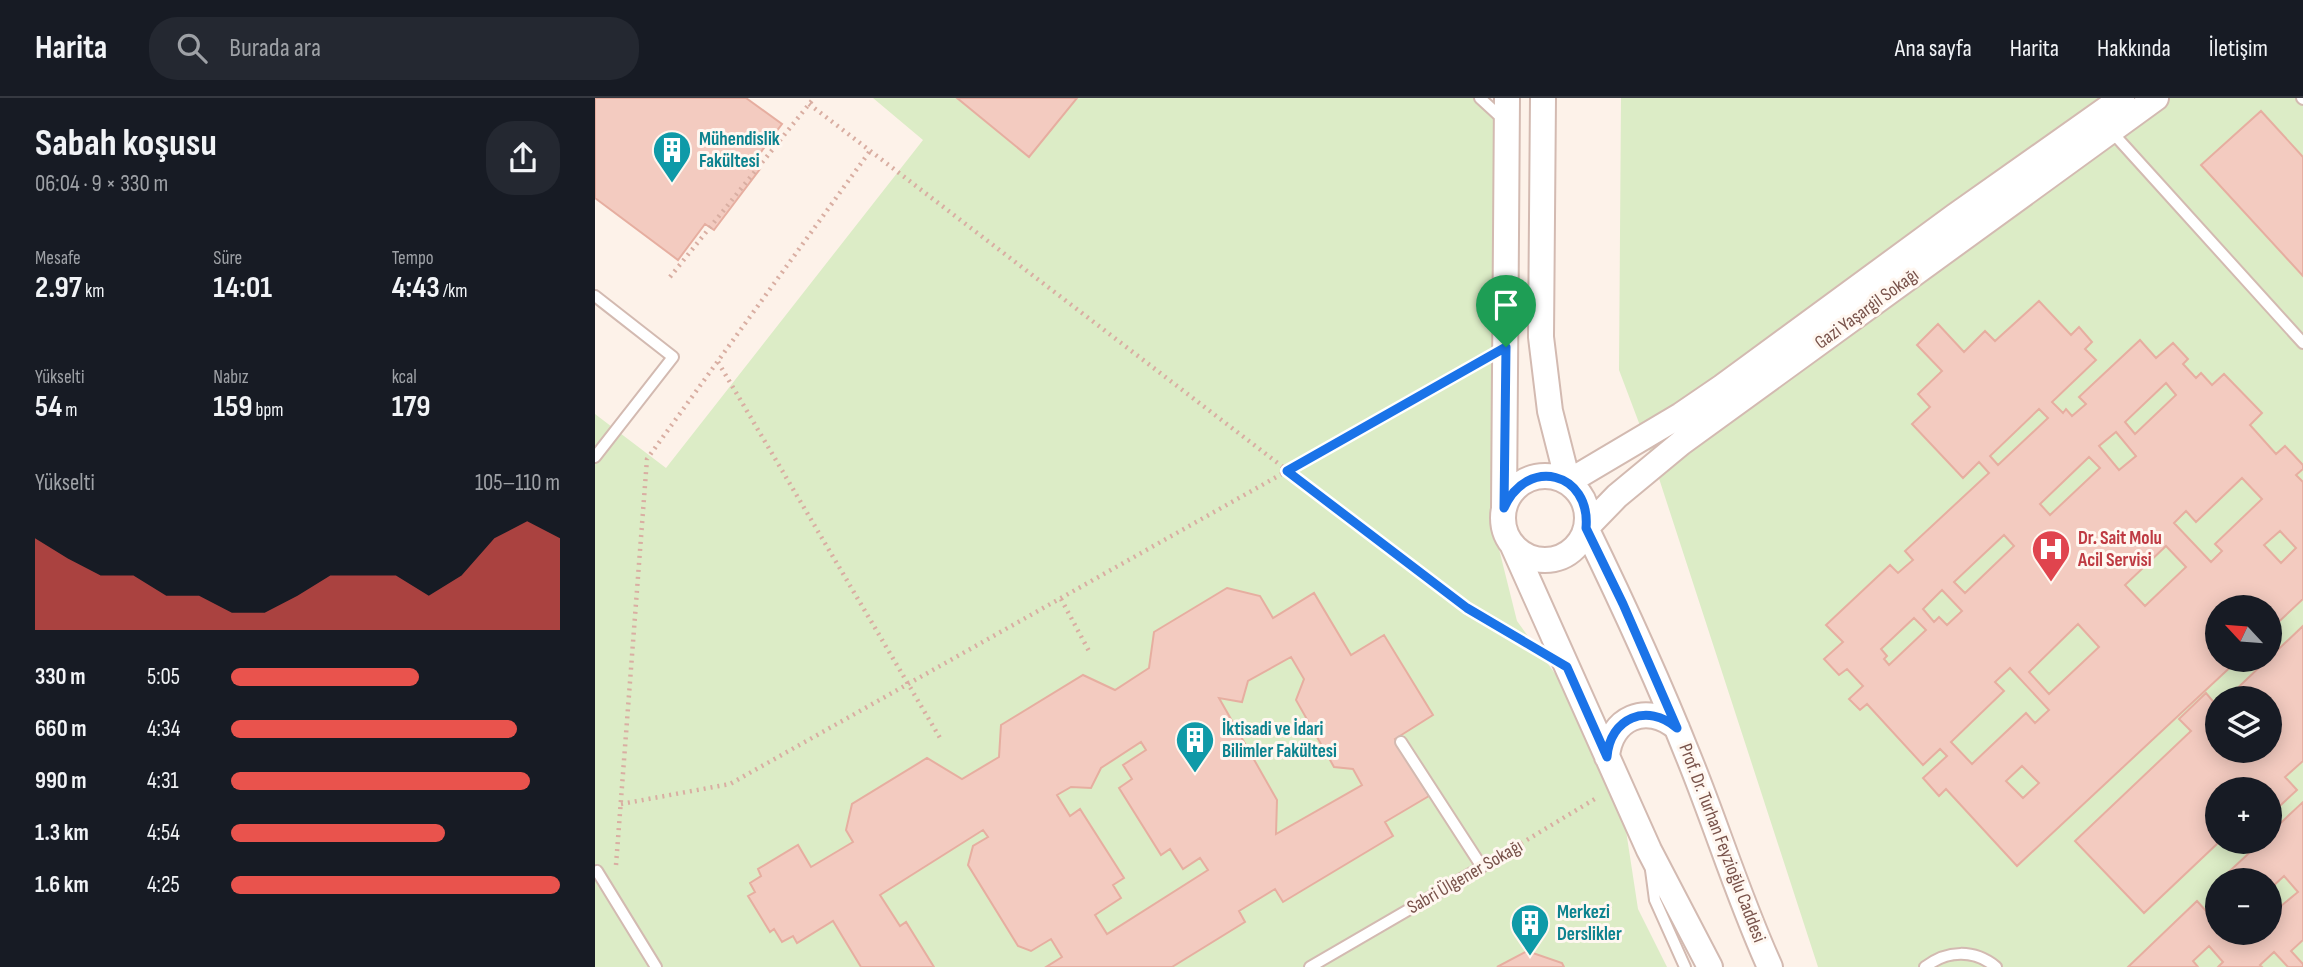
<!DOCTYPE html>
<html lang="tr">
<meta charset="utf-8">
<style>
body{margin:0;font-family:"Sofia Sans Condensed",sans-serif;background:#242831;color:#f1f3f6;height:100vh;display:flex;flex-direction:column;font-size:26px;white-space:nowrap}
*{box-sizing:border-box;margin:0}
p{font-size:23px;color:#9ea1a6}
.icon{flex:none;width:38px;height:38px;fill:none;stroke:currentColor;stroke-width:2;stroke-linecap:round;stroke-linejoin:round}
.map{position:relative;flex:1;overflow:hidden}
.details{display:flex;flex-direction:column;background:#171b24;width:595px}
.details>*{flex:none}
.needle{width:46px;rotate:296deg}
.tools{position:absolute;left:1610px;top:497px;display:grid;gap:14px}
.tools a{display:grid;place-items:center;width:77px;height:77px;border-radius:50%;background:#171b24;box-shadow:0 4px 18px #0003;font-size:35px}
.pin{position:absolute;display:grid;place-items:center;width:60px;height:60px;color:#fff;margin:-72px -30px;border-radius:50% 50% 50% 0;rotate:-45deg;box-shadow:0 0 7px #0007}
.pin .icon{rotate:45deg}
.round{display:grid;place-items:center;flex:none;width:74px;height:74px;border-radius:28px;background:#242831}
.headline{display:flex;align-items:center;justify-content:space-between;height:119px;padding:0 35px}
h1{font-size:38px;font-weight:700;line-height:52px}
.figures{display:grid;grid-template-columns:repeat(3,1fr);gap:10px;height:119px;padding:7px 35px}
.figures div{display:grid;align-content:center}
.figures b{font-size:30px;font-weight:700}
.figures small{font-size:19px;font-weight:400}
.figures p{font-size:19px}
.chart{height:196px;padding:14px 35px}
.chart p{display:flex;justify-content:space-between}
.chart svg{width:100%;height:126px;margin-top:7px;fill:#e9534d;opacity:.7}
ul{padding:0 35px;list-style:none;font-size:23px}
li{display:grid;grid-template-columns:112px 84px 1fr;align-items:center;height:52px}
li i{height:18px;border-radius:9px;background:#e9534d}
header{display:flex;align-items:center;gap:42px;box-sizing:border-box;height:98px;padding:0 35px;background:#171b24;border-bottom:2px solid #363941}
header strong{font-size:33px}
nav{display:flex;gap:38px;margin-inline-start:auto;font-size:24px}
.search{width:490px;height:63px;background:#242831;display:flex;align-items:center;gap:18px;box-sizing:border-box;padding:0 24px;border-radius:28px;color:#9ea1a6;font-size:26px}
main{display:flex;flex:1;min-height:0}
.map>svg:first-child{display:block}
</style>
<header>
<strong>Harita</strong>
<div class="search"><svg class="icon" aria-label="search" viewBox="0 0 24 24"><circle cx="10" cy="10" r="6"/><path d="M15 15l6 6"/></svg>Burada ara</div>
<nav><a>Ana sayfa</a><a>Harita</a><a>Hakkında</a><a>İletişim</a></nav>
</header>
<main>
<section class="details">
<div class="headline"><div><h1>Sabah koşusu</h1><p>06:04 · 9 × 330 m</p></div><a class="round"><svg class="icon" aria-label="share" viewBox="0 0 24 24"><path d="M12 15V3M7 8l5-5 5 5M5 13v7h14v-7"/></svg></a></div>
<div class="figures">
<div><p>Mesafe</p><b>2.97<small> km</small></b></div>
<div><p>Süre</p><b>14:01</b></div>
<div><p>Tempo</p><b>4:43<small> /km</small></b></div>
</div>
<div class="figures">
<div><p>Yükselti</p><b>54<small> m</small></b></div>
<div><p>Nabız</p><b>159<small> bpm</small></b></div>
<div><p>kcal</p><b>179</b></div>
</div>
<div class="chart"><p><span>Yükselti</span>105–110 m</p>
<svg viewBox="0 0 160 44" preserveAspectRatio="none"><path d="M0 44V12L10 19L20 25L30 25L40 32L50 32L60 38L70 38L80 32L90 25L100 25L110 25L120 32L130 25L140 12L150 6L160 12V44z"/></svg>
</div>
<ul>
<li><b>330 m</b>5:05<i style="width:57%"></i></li>
<li><b>660 m</b>4:34<i style="width:87%"></i></li>
<li><b>990 m</b>4:31<i style="width:91%"></i></li>
<li><b>1.3 km</b>4:54<i style="width:65%"></i></li>
<li><b>1.6 km</b>4:25<i style="width:100%"></i></li>
</ul>
</section>
<div class="map">
<svg width="1708" height="869" viewBox="0 0 1708 869">
<rect width="100%" height="100%" fill="#fdf2e9"/>
<!-- green -->
<path fill="#dcecc6" fill-rule="evenodd" d="M278,0H885L909,22L907,391L904,451L922,523L969,588L1030,726L1043,811L1072,869H0V316L71,370L328,42Z
M1026,0H1708V869H1223L1058,362L1024,272ZM1622,509H1675V562H1622ZM1622,600H1675V653H1622ZM1622,691H1675V744H1622ZM1622,782H1675V835H1622Z"/>
<!-- building -->
<path fill="#f3cbc0" stroke="#e6aea0" stroke-width="2" fill-rule="evenodd" d="M0,0H151L187,26L157,66L165,71L119,132L110,126L83,162L0,100Z
M362,0H482L434,59Z
M1666,13L1708,59V178L1606,67Z
M1444,203L1476,237L1484,229L1497,244L1490,251L1501,262L1457,304L1468,315L1471,311L1477,318L1491,306L1484,299L1545,242L1561,260L1578,245L1593,261L1588,266L1601,280L1606,275L1617,287L1629,276L1667,315L1655,327L1681,356L1690,348L1708,367V371L1701,377L1708,384V501L1675,532V509H1622V562H1643L1422,768L1351,691L1344,698L1328,680L1352,658L1345,651L1328,667L1272,606L1265,612L1254,601L1268,588L1252,571L1244,577L1229,561L1248,544L1231,527L1295,467L1303,475L1318,462L1310,453L1394,375L1384,364L1368,380L1317,326L1335,309L1323,296L1347,273L1322,247L1343,226L1369,254L1390,233L1400,243ZM1571,285L1581,297L1540,336L1530,324ZM1444,311L1453,320L1403,367L1395,358ZM1521,334L1541,358L1524,372L1504,348ZM1494,359L1505,370L1455,417L1445,406ZM1647,380L1667,401L1620,446L1627,453L1616,464L1579,425L1591,413L1601,424ZM1685,433L1701,450L1686,465L1669,447ZM1409,437L1419,448L1370,495L1359,484ZM1571,448L1591,469L1550,508L1530,487ZM1347,492L1367,513L1352,527L1344,519L1339,524L1328,511ZM1319,520L1331,532L1294,567L1289,561L1292,558L1286,551ZM1483,526L1504,549L1454,596L1434,574ZM1415,570L1454,612L1440,625L1431,615L1377,666L1356,644L1409,593L1400,584ZM1427,668L1444,685L1428,700L1411,683Z
M632,490L665,498L678,520L719,495L756,557L789,537L838,617L800,641L834,698L790,724L798,738L688,804L680,791L644,813L650,824L577,869H451L467,859L456,841L436,853L423,848L373,767L378,748L393,739L388,732L285,797L305,828L311,824L339,869H266L238,823L202,845L198,838L187,844L179,831L175,834L153,798L160,794L155,785L166,778L163,771L203,747L216,769L258,744L251,732L257,706L332,660L367,681L404,659L406,627L488,577L520,592L554,570L559,534ZM696,559L709,581L701,602L739,669L758,671L767,687L681,736L682,702L624,600L647,604L653,583ZM546,644L551,652L528,667L537,681L524,690L566,757L575,751L588,771L605,760L613,772L512,836L500,817L526,800L518,787L529,780L485,711L475,718L462,697L476,689L496,690L506,670Z
M1708,528V663L1690,679L1702,692L1675,717V691H1622L1624,744L1549,815L1480,743L1596,633L1584,621L1611,595L1622,608V653H1675V600H1632Z
M1708,704V842L1696,853L1708,866V869H1693L1679,854L1665,867L1667,869H1623L1628,864L1614,848L1598,863L1603,869H1533L1602,803L1612,814L1622,805V835H1675V796L1686,808L1703,794L1689,778L1675,791V782H1625L1666,744H1675V735Z
M932,853L967,865L969,869H902Z"/>
<g fill="none" stroke-linecap="round" stroke-linejoin="round">
<!-- service casing -->
<g stroke="#d3bab1" stroke-width="14">
<path id="service" d="M885,0L909,22
M1707,0L1708,1
M1516,33L1708,245
M0,198L78,259L0,359
M1056,772L1060,802L1090,869
M0,774L2,773L61,869
M715,869L887,769L806,644
M1330,869C1352,852 1379,851 1401,869"/>
</g>
<!-- tertiary casing -->
<g stroke="#d3bab1" stroke-width="28">
<path id="tertiary" d="M948,0L946,239L955,313L973,384L1086,317L1127,289L1360,118L1527,0
M908 420a42 42 0 1 1 84 0a42 42 0 1 1-84 0Z
M909,410L912,0
M918,448L1054,752L1115,869
M1012,659C1015,620 1052,604 1082,630
M1175,869C1144,801 1122,729 1094,660C1063,582 1028,506 991,430L1022,398L1086,345L1561,0"/>
</g>
<!-- path -->
<path stroke="#d9aea2" stroke-width="4.5" stroke-dasharray="2 5" stroke-linecap="butt" d="M214,6L872,510L935,548
M75,179L219,0
M123,264L345,640
M466,501L495,555
M26,706L135,686L886,264
M902,760L1003,699
M21,767L52,361L275,53"/>
<!-- service -->
<use href="#service" stroke="#fff" stroke-width="10"/>
<!-- tertiary -->
<use href="#tertiary" stroke="#fff" stroke-width="24"/>
</g>
<g fill="none" stroke-linecap="round" stroke-linejoin="round">
<!-- route casing -->
<g stroke="#fff" stroke-width="14">
<path id="route" d="M911,249L909,410C932,358 996,374 991,430L1028,506L1082,630C1052,604 1015,620 1012,659L972,569L872,510L692,373Z"/>
</g>
<!-- route -->
<use href="#route" stroke="#1a73e8" stroke-width="9"/>
</g>
<!-- icons -->
<defs>
<g id="building-pin" transform="scale(2.0125)"><path d="M0 17L-7.5 6A9.5 9.5 0 1 1 7.5 6Z" fill="#0f9aa8" stroke="#fff7f0"/><path d="M-4-6H4V6H1V3H-1V6H-4ZM-2.5-4.3h1.7v1.8h-1.7ZM.8-4.3h1.7v1.8H.8ZM-2.5-1h1.7V.8h-1.7ZM.8-1h1.7V.8H.8Z" fill="#fff"/></g>
<g id="hospital-pin" transform="scale(2.0125)"><path d="M0 17L-7.5 6A9.5 9.5 0 1 1 7.5 6Z" fill="#e0444e" stroke="#fff7f0"/><path d="M-5-5h3v3.5h4V-5h3V5h-3V1.5h-4V5h-3Z" fill="#fff"/></g>
</defs>
<g fill-rule="evenodd">
<use href="#building-pin" x="77" y="52"/>
<use href="#hospital-pin" x="1456" y="451"/>
<use href="#building-pin" x="600" y="642"/>
<use href="#building-pin" x="935" y="825"/>
</g>
<g text-anchor="middle" dominant-baseline="central" stroke-width="6" stroke-linejoin="round" paint-order="stroke">
<!-- culture labels -->
<g font-size="19" font-weight="bold" fill="#0d838f" stroke="#fff7f0" text-anchor="start">
<text x="104" y="41">Mühendislik<tspan x="104" dy="22">Fakültesi</tspan></text>
<text x="627" y="631">İktisadi ve İdari<tspan x="627" dy="22">Bilimler Fakültesi</tspan></text>
<text x="962" y="814">Merkezi<tspan x="962" dy="22">Derslikler</tspan></text>
</g>
<!-- street labels -->
<g font-size="19" fill="#79534b" stroke="#fff7f0">
<text transform="translate(1272 211) rotate(-36)">Gazi Yaşargil Sokağı</text>
<text transform="translate(1127 745) rotate(69)">Prof. Dr. Turhan Feyzioğlu Caddesi</text>
<text transform="translate(870 779) rotate(-30)">Sabri Ülgener Sokağı</text>
</g>
<!-- health labels -->
<g font-size="19" font-weight="bold" fill="#be3a42" stroke="#fff7f0" text-anchor="start">
<text x="1483" y="440">Dr. Sait Molu<tspan x="1483" dy="22">Acil Servisi</tspan></text>
</g>
</g>
</svg>
<div class="tools">
<a><svg class="needle" viewBox="-14 -14 28 28"><path d="M0-13l5 13h-10z" fill="#e53935"/><path d="M0 13l5-13h-10z" fill="#9ea1a6"/></svg></a>
<a><svg class="icon" aria-label="layers" viewBox="0 0 24 24"><path d="M12 4l9 5-9 5-9-5zM3 14l9 5 9-5"/></svg></a>
<a>+</a>
<a>−</a>
</div>
<div class="pin" style="left:911px;top:249px;background:#1e9e55"><svg class="icon" aria-label="arrive" viewBox="0 0 24 24"><path d="M6 21V4h12l-3 4 3 4H6"/></svg></div>
</div>
</main>
